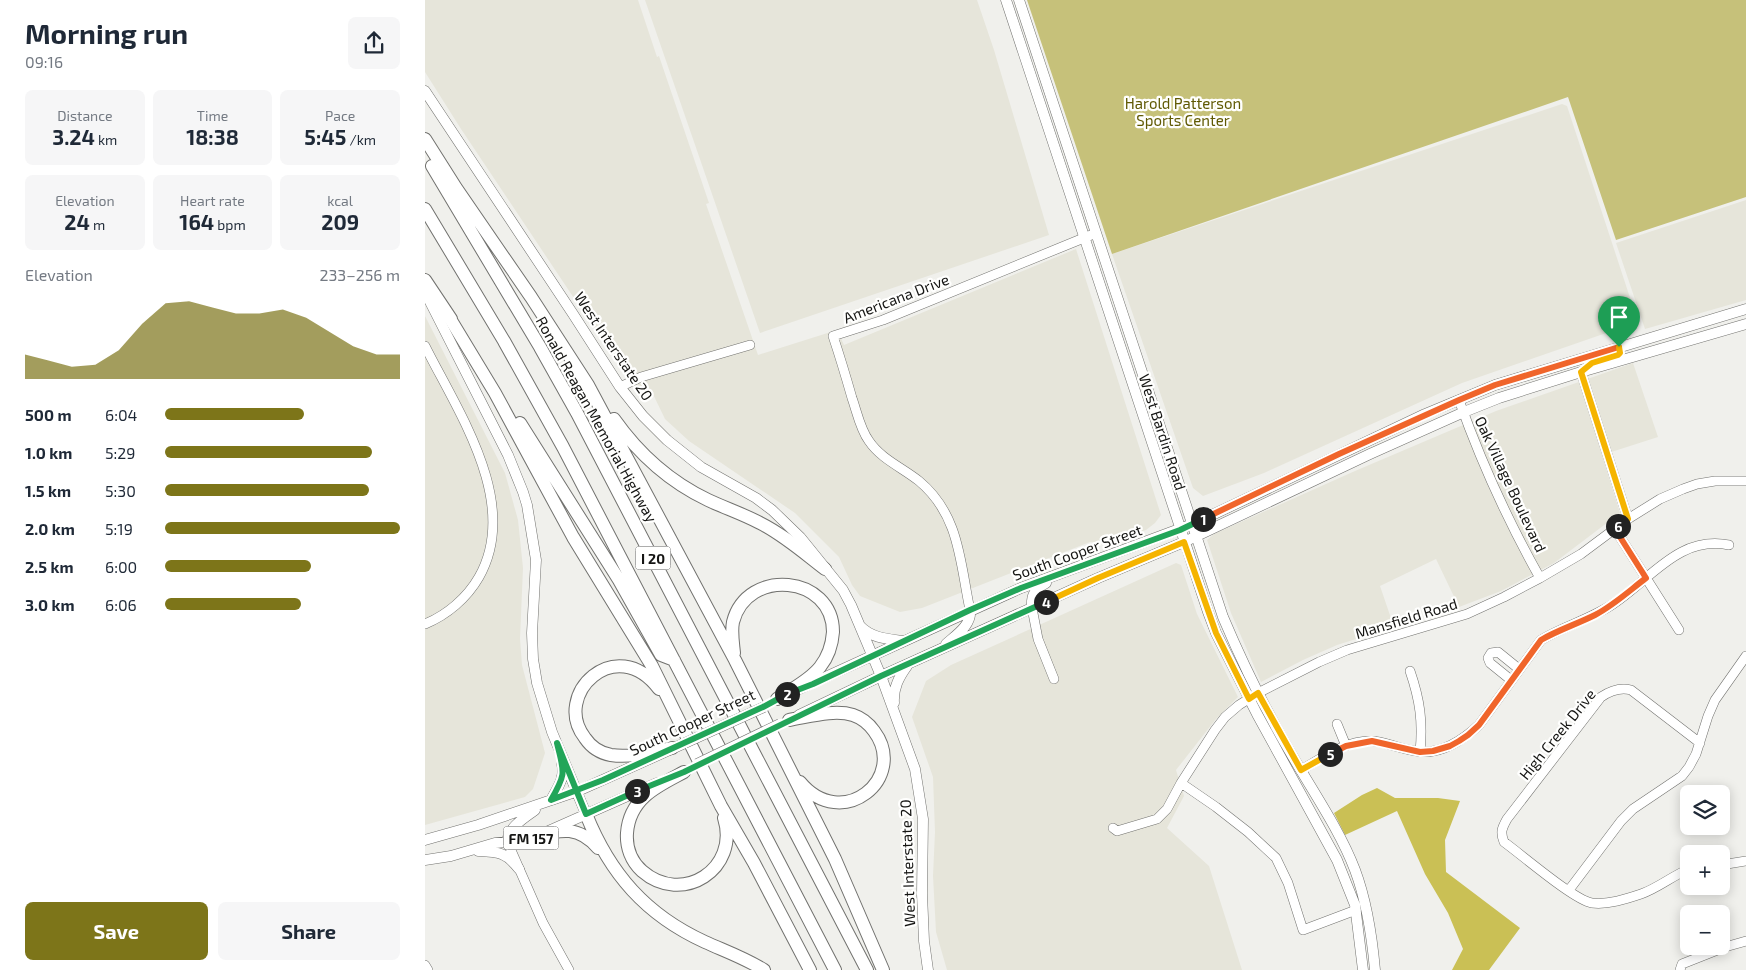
<!DOCTYPE html>
<meta charset="utf-8">
<style>
body{margin:0;font-family:"Exo 2",sans-serif;background:#f6f6f7;color:#1f2937;height:100vh;display:flex;flex-direction:column;font-size:19px;white-space:nowrap}
*{box-sizing:border-box;margin:0}
p{font-size:16px;color:#747a83}
.icon{flex:none;width:28px;height:28px;fill:none;stroke:currentColor;stroke-width:2;stroke-linecap:round;stroke-linejoin:round}
.map{position:relative;flex:1;overflow:hidden}
.panel{display:flex;flex-direction:column;background:#fff;width:425px}
.panel>*{flex:none}
.controls{position:absolute;left:1255px;top:785px;display:grid;gap:10px}
.controls a{display:grid;place-items:center;width:50px;height:50px;border-radius:8px;background:#fff;box-shadow:0 2px 12px #0003;font-size:25px}
.pin{position:absolute;display:grid;place-items:center;width:42px;height:42px;color:#fff;margin:-51px -21px;border-radius:50% 50% 50% 0;rotate:-45deg;box-shadow:0 0 5px #0007}
.pin .icon{rotate:45deg}
.km{position:absolute;width:25px;height:25px;margin:-12px;border-radius:50%;background:#222;color:#fff;font-size:14px;line-height:25px;text-align:center}
.round{display:grid;place-items:center;flex:none;width:52px;height:52px;border-radius:8px;background:#f6f6f7}
.head{display:flex;align-items:center;justify-content:space-between;height:85px;padding:0 25px}
h1{font-size:28px;font-weight:700;line-height:38px}
.figures{display:grid;grid-template-columns:repeat(3,1fr);gap:8px;height:85px;padding:5px 25px}
.figures div{display:grid;align-content:center;border-radius:8px;background:#f6f6f7;text-align:center}
.figures b{font-size:21px;font-weight:700}
.figures small{font-size:14px;font-weight:400}
.figures p{font-size:14px}
.chart{height:140px;padding:10px 25px}
.chart p{display:flex;justify-content:space-between}
.chart svg{width:100%;height:90px;margin-top:5px;fill:#7d7519;opacity:.7}
.button{display:flex;gap:10px;margin-top:auto;padding:10px 25px}
.button a{flex:1;height:58px;border-radius:8px;background:#7d7519;color:#fff;font-size:20px;font-weight:700;line-height:58px;text-align:center}
.button a+a{background:#f6f6f7;color:#1f2937}
ul{padding:0 25px;list-style:none;font-size:16px}
li{display:grid;grid-template-columns:80px 60px 1fr;align-items:center;height:38px}
li i{height:12px;border-radius:6px;background:#7d7519}
main{display:flex;flex:1;min-height:0}
.map>svg:first-child{display:block}
</style>
<main>
<section class="panel">
<div class="head"><div><h1>Morning run</h1><p>09:16</p></div><a class="round"><svg class="icon" aria-label="share" viewBox="0 0 24 24"><path d="M12 15V3M7 8l5-5 5 5M5 13v7h14v-7"/></svg></a></div>
<div class="figures">
<div><p>Distance</p><b>3.24<small> km</small></b></div>
<div><p>Time</p><b>18:38</b></div>
<div><p>Pace</p><b>5:45<small> /km</small></b></div>
</div>
<div class="figures">
<div><p>Elevation</p><b>24<small> m</small></b></div>
<div><p>Heart rate</p><b>164<small> bpm</small></b></div>
<div><p>kcal</p><b>209</b></div>
</div>
<div class="chart"><p><span>Elevation</span>233–256 m</p>
<svg viewBox="0 0 160 44" preserveAspectRatio="none"><path d="M0 44V32L10 35L20 38L30 37L40 30L50 17L60 7L70 6L80 9L90 12L100 12L110 10L120 14L130 21L140 28L150 32L160 32V44z"/></svg>
</div>
<ul>
<li><b>500 m</b>6:04<i style="width:59%"></i></li>
<li><b>1.0 km</b>5:29<i style="width:88%"></i></li>
<li><b>1.5 km</b>5:30<i style="width:87%"></i></li>
<li><b>2.0 km</b>5:19<i style="width:100%"></i></li>
<li><b>2.5 km</b>6:00<i style="width:62%"></i></li>
<li><b>3.0 km</b>6:06<i style="width:58%"></i></li>
</ul>
<div class="button"><a>Save</a><a>Share</a></div>
</section>
<div class="map">
<svg width="1321" height="970" viewBox="0 0 1321 970">
<rect width="100%" height="100%" fill="#f0f0ec"/>
<!-- built -->
<path fill="#e6e5da" d="M0,0H213L232,57L234,56L284,203L281,204L333,355L412,330L419,345L651,249L736,515L730,523L721,530L683,542H665L497,608L475,612L435,596L427,585L414,557L370,513L264,441L240,419L226,390L214,393L199,373L36,129L0,72Z
M220,0H552L569,50L624,235L335,333Z
M1137,104L1142,106L1213,322L1037,383L839,473L778,496L768,488L687,254Z
M1321,200V300L1220,329L1191,243Z
M0,316L80,473L93,520L98,568L95,639L97,665L120,753L108,789L100,797L0,825Z
M1208,363L1233,437L1177,455L1195,513L1129,563L1076,591L1034,607L1011,559L955,586L969,627L912,645L878,660L836,682L806,613L784,546L782,540L789,534L930,471L1071,411Z
M751,563L756,565L772,614L813,697L791,719L751,770L759,796L742,828L784,866L817,970H522L511,932L508,876L510,832L508,777L487,717L501,681L526,665Z"/>
<!-- green -->
<path fill="#c6c17a" d="M602,0H1321V197L1191,240L1143,97L687,254Z"/>
<!-- forest -->
<path fill="#cac055" d="M952,788L970,798H1013L1035,801L1020,840L1021,872L1095,928L1064,970H1027L1038,949L1023,913L1000,874L972,811L920,835L909,813L937,795Z"/>
<g fill="none" stroke-linecap="round" stroke-linejoin="round">
<!-- minor casing -->
<g stroke="#72726f" stroke-width="10">
<path id="minor" d="M0,346C33,412 96,503 54,577C42,598 22,615 0,624
M1156,372L1203,519
M195,387L216,377L325,345
M1034,400C1056,462 1083,521 1115,578
M1190,529L1254,630
M607,608L613,639L629,679
M545,610C535,563 535,515 494,481C478,468 456,459 444,441C435,429 432,412 427,398C421,377 415,357 408,336L458,320L671,233
M985,671C995,700 998,722 995,752
M1086,680L1065,663L1063,658L1066,653L1073,652L1094,669
M912,724L921,746
M876,770C897,758 921,740 947,741C955,741 965,745 973,747C980,749 988,751 996,752C1018,753 1038,740 1054,725L1116,640C1139,626 1166,619 1188,604C1226,579 1254,535 1304,545
M756,783L791,807L823,832L851,858L863,883L878,930L931,910
M688,828L692,831L732,819L742,809L756,783L790,730L800,717L814,705L833,693L894,662L922,650L1042,614L1079,597L1115,578L1156,554L1203,519L1235,499L1258,489L1272,484L1290,481H1321
M82,841L118,923L144,970
M1296,865L1321,861
M1264,869C1247,876 1233,888 1216,894C1201,899 1183,905 1167,903C1149,900 1097,855 1079,842C1075,832 1077,828 1082,819L1176,697C1185,691 1195,687 1206,690L1275,743
M1144,890L1196,821L1208,809L1257,776L1264,767L1271,754L1283,716L1290,700L1321,656
M0,965L3,970
M1255,970L1257,964L1300,947L1321,941"/>
</g>
<!-- major casing -->
<g stroke="#72726f" stroke-width="11">
<path id="major" d="M581,0L783,612L791,633L832,714L912,860L930,905L938,970
M594,0L798,617C817,662 839,707 864,750C885,787 915,830 930,870C942,902 947,936 950,970
M0,91L148,314L195,387L218,416L242,440L276,467L331,498L347,510L375,537L418,590L426,605L456,676L490,769L498,819L497,894L499,941L503,970
M0,292L83,455L98,492L102,505L111,560L107,633L108,659L112,683L127,732L161,814
M607,608C606,596 609,589 621,583
M435,626C446,638 463,639 478,641
M521,644C531,635 547,625 545,610
M372,690L596,588L768,524L1000,414L1070,385L1321,309
M469,703C468,688 474,677 482,666
M374,715L456,676L673,578L759,542L945,454L1039,412L1074,398L1156,372L1321,324
M126,800C133,787 140,778 137,764
M0,840L53,825L153,791L260,743
M82,841C85,826 98,819 110,810
M53,851C73,852 81,852 94,869
M0,860L26,856L70,843L94,841L112,836L232,783"/>
</g>
<!-- highway casing -->
<g stroke="#72726f" stroke-width="14">
<path id="highway" d="M0,139L31,188L106,297L163,385L310,660L410,859L458,970
M7,166L115,347L152,413L442,970
M0,209L79,341L138,447L410,970
M0,280L26,319
M21,312L70,393L148,537L227,666L296,806L329,863L385,970
M189,419C213,453 245,482 283,500C300,508 318,514 335,523C359,535 379,553 400,569
M95,423L194,580L236,655L249,660
M309,653C308,643 306,632 308,622C322,567 408,575 408,632C407,646 403,657 395,667C384,681 366,689 352,699
M234,689C191,632 126,695 160,738C166,747 175,753 186,755C206,758 227,752 247,748
M364,720C383,717 409,709 428,715C437,718 444,724 449,731C484,778 417,833 375,782
M259,772C246,779 231,786 220,796C209,806 203,819 202,833C201,847 206,861 217,871C257,906 315,869 299,818
M161,814C185,874 221,915 280,942C300,951 320,958 339,970
M112,836C137,829 154,826 173,848"/>
</g>
<!-- minor -->
<use href="#minor" stroke="#fff" stroke-width="9"/>
<!-- major -->
<use href="#major" stroke="#fff" stroke-width="10"/>
<!-- highway -->
<use href="#highway" stroke="#fff" stroke-width="12"/>
<!-- major-bridge casing -->
<g stroke="#72726f" stroke-width="11" stroke-linecap="butt">
<path id="major-bridge" d="M260,743L339,707
M272,764L355,724"/>
</g>
<!-- major-bridge -->
<use href="#major-bridge" stroke="#fff" stroke-width="10"/>
</g>
<g fill="none" stroke-linecap="round" stroke-linejoin="round">
<!-- split-1 casing -->
<g stroke="#fff" stroke-width="10">
<path id="split-1" d="M778,519L914,454L1034,400L1070,385L1194,347"/>
</g>
<!-- split-2 casing -->
<g stroke="#fff" stroke-width="10">
<path id="split-2" d="M362,694L388,684L545,610L596,588L755,530L778,519"/>
</g>
<!-- split-3 casing -->
<g stroke="#fff" stroke-width="10">
<path id="split-3" d="M212,791L161,814L132,743C139,773 142,772 126,800L178,780L338,707L362,694"/>
</g>
<!-- split-4 casing -->
<g stroke="#fff" stroke-width="10">
<path id="split-4" d="M212,791L259,772L456,676L621,602"/>
</g>
<!-- split-5 casing -->
<g stroke="#fff" stroke-width="10">
<path id="split-5" d="M621,602L673,578L759,542L791,633L824,699L833,693L876,770L905,754"/>
</g>
<!-- split-6 casing -->
<g stroke="#fff" stroke-width="10">
<path id="split-6" d="M905,754L921,746L947,741L995,752L1008,751L1025,746L1034,741L1043,735L1054,725L1116,640C1133,630 1152,624 1170,615C1189,605 1204,591 1221,578L1190,529L1193,526"/>
</g>
<!-- split-7 casing -->
<g stroke="#fff" stroke-width="10">
<path id="split-7" d="M1193,526L1203,519L1156,372L1167,363L1193,355L1195,353L1194,347"/>
</g>
<!-- split-1 -->
<use href="#split-1" stroke="#f0652b" stroke-width="6"/>
<!-- split-2 -->
<use href="#split-2" stroke="#22a559" stroke-width="6"/>
<!-- split-3 -->
<use href="#split-3" stroke="#22a559" stroke-width="6"/>
<!-- split-4 -->
<use href="#split-4" stroke="#22a559" stroke-width="6"/>
<!-- split-5 -->
<use href="#split-5" stroke="#f5b400" stroke-width="6"/>
<!-- split-6 -->
<use href="#split-6" stroke="#f0652b" stroke-width="6"/>
<!-- split-7 -->
<use href="#split-7" stroke="#f5b400" stroke-width="6"/>
</g>
<g text-anchor="middle" dominant-baseline="central" stroke-width="4.5" stroke-linejoin="round" paint-order="stroke">
<!-- shield labels -->
<g fill="#fffffe" stroke="#5b5b5a" stroke-width="1">
<rect x="210.5" y="546.5" width="35" height="23" rx="4"/>
<rect x="78.5" y="826.5" width="55" height="23" rx="4"/>
</g>
<g font-size="14" font-weight="bold" fill="#151513">
<text x="228" y="558">I 20</text>
<text x="106" y="838">FM 157</text>
</g>
<!-- park labels -->
<g font-size="15" fill="#605903" stroke="#fffffe">
<text x="758" y="103">Harold Patterson<tspan x="758" dy="17">Sports Center</tspan></text>
</g>
<!-- street labels -->
<g font-size="15" fill="#151513" stroke="#fffffe">
<text transform="translate(471 298) rotate(-21)">Americana Drive</text>
<text transform="translate(189 346) rotate(56)">West Interstate 20</text>
<text transform="translate(172 419) rotate(61)">Ronald Reagan Memorial Highway</text>
<text transform="translate(738 432) rotate(72)">West Bardin Road</text>
<text transform="translate(1086 484) rotate(65)">Oak Village Boulevard</text>
<text transform="translate(652 552) rotate(-20)">South Cooper Street</text>
<text transform="translate(981 618) rotate(-17)">Mansfield Road</text>
<text transform="translate(267 722) rotate(-25)">South Cooper Street</text>
<text transform="translate(1132 734) rotate(-51)">High Creek Drive</text>
<text transform="translate(482 863) rotate(-92)">West Interstate 20</text>
</g>
</g>
</svg>
<div class="controls">
<a><svg class="icon" aria-label="layers" viewBox="0 0 24 24"><path d="M12 4l9 5-9 5-9-5zM3 14l9 5 9-5"/></svg></a>
<a>+</a>
<a>−</a>
</div>
<div class="pin" style="left:1194px;top:347px;background:#1e9e55"><svg class="icon" aria-label="arrive" viewBox="0 0 24 24"><path d="M6 21V4h12l-3 4 3 4H6"/></svg></div>
<b class="km" style="left:778px;top:519px">1</b>
<b class="km" style="left:362px;top:694px">2</b>
<b class="km" style="left:212px;top:791px">3</b>
<b class="km" style="left:621px;top:602px">4</b>
<b class="km" style="left:905px;top:754px">5</b>
<b class="km" style="left:1193px;top:526px">6</b>
</div>
</main>
